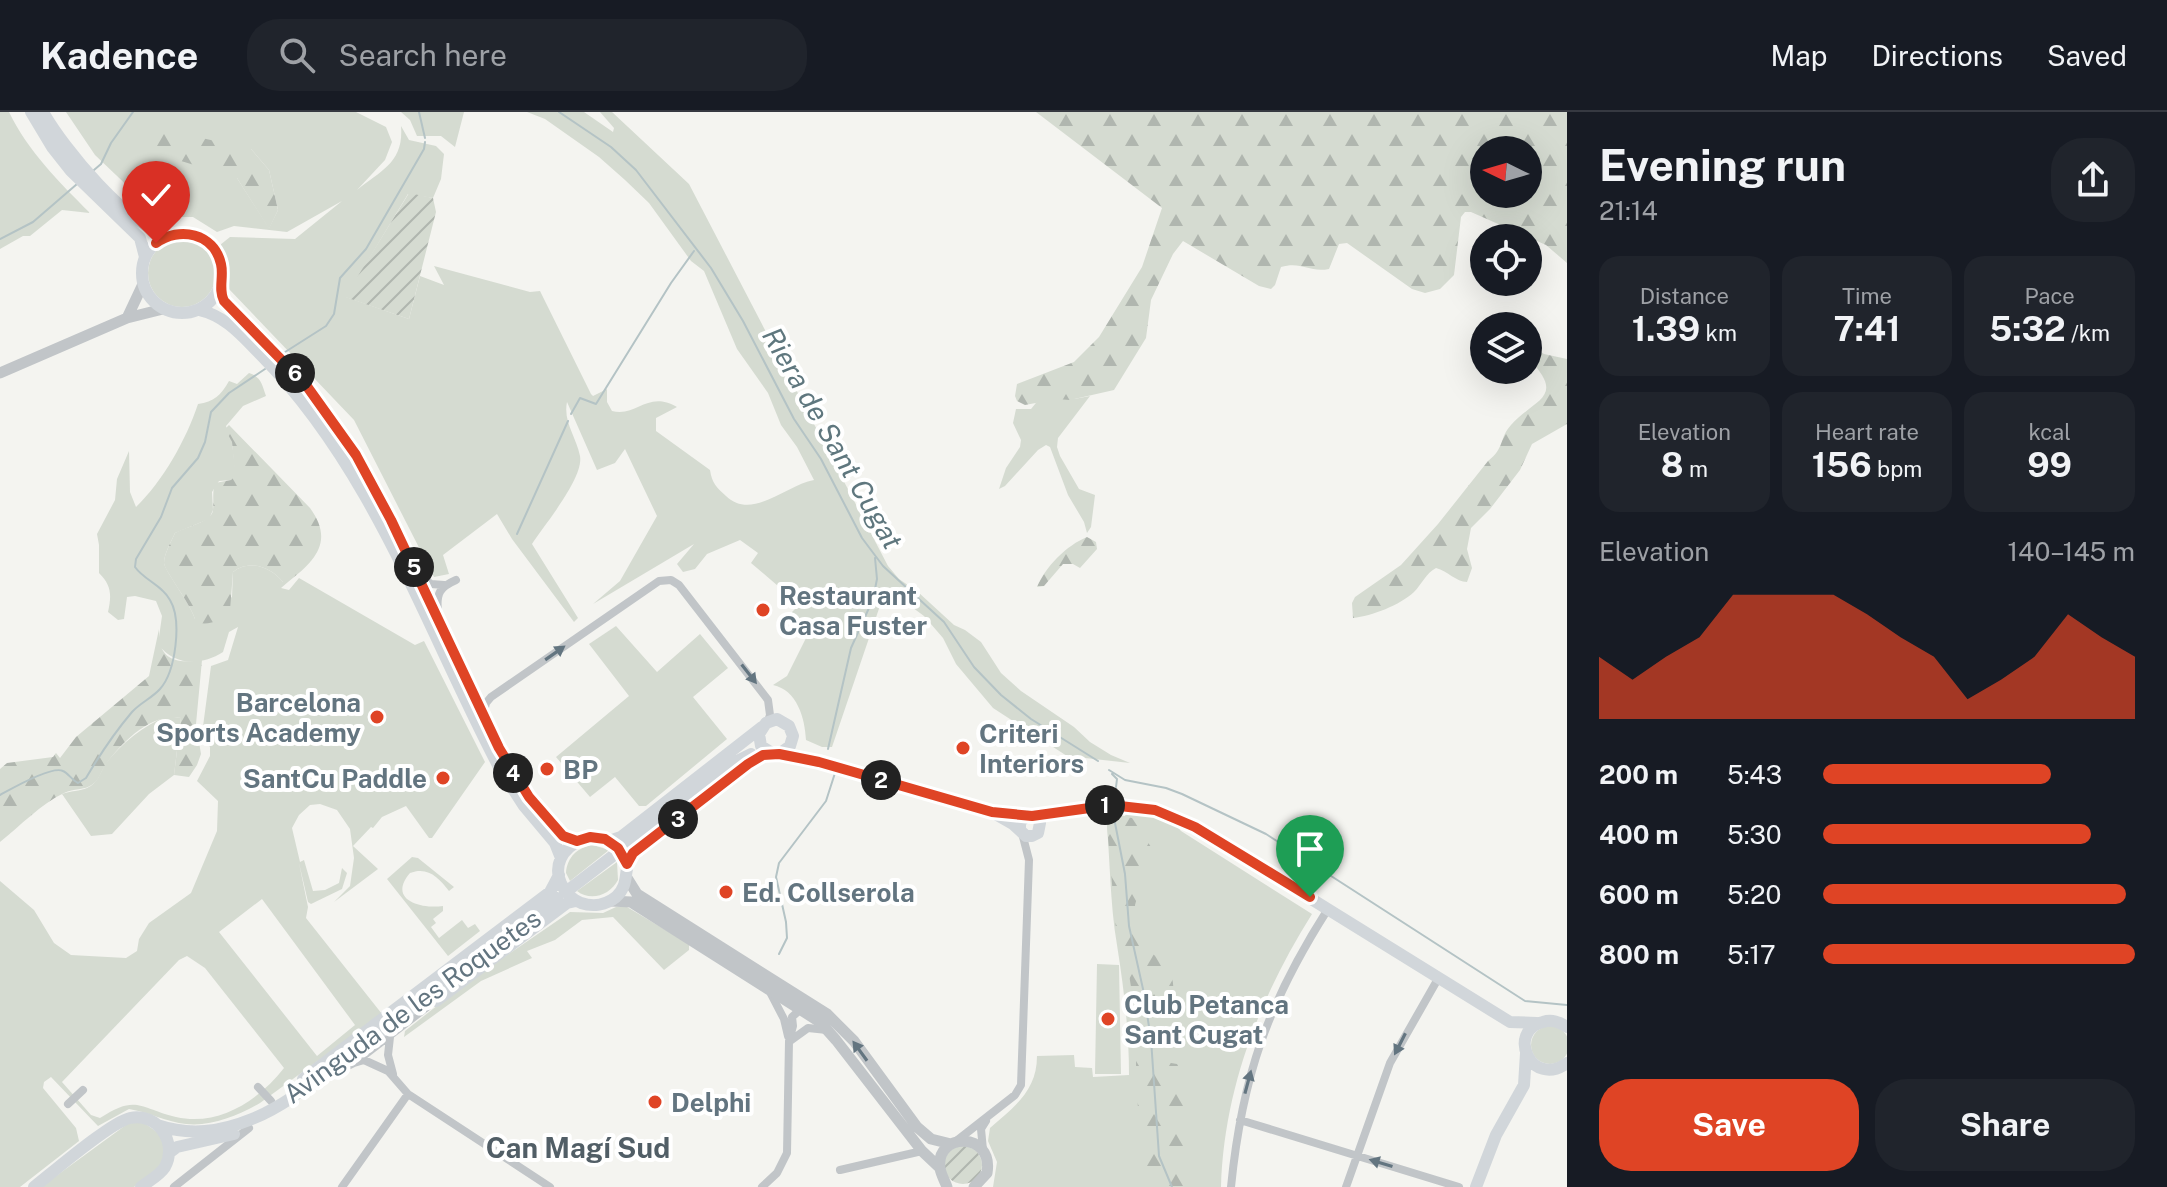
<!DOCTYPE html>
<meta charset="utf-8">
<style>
body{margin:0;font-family:"Public Sans",sans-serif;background:#20242c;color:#f1f3f6;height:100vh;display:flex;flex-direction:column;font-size:30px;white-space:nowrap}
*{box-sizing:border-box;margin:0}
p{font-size:26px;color:#9ea1a6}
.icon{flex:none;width:44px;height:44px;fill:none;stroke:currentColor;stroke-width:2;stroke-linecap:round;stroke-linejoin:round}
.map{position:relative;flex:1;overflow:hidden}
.panel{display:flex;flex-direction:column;background:#171b24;width:600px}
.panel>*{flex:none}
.needle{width:52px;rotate:275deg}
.tools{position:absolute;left:1470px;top:24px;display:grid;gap:16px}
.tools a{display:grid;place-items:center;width:72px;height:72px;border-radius:50%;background:#171b24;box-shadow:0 8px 32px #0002;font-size:40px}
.pin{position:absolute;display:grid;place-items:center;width:68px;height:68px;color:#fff;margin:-82px -34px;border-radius:50% 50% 50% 0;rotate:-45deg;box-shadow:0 0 8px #0007}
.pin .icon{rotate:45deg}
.km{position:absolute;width:40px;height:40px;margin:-20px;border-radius:50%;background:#222;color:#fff;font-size:22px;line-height:40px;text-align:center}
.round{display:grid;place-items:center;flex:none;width:84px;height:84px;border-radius:32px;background:#20242c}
.overview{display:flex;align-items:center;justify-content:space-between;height:136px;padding:0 32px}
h1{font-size:44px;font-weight:700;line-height:60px}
.figures{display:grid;grid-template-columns:repeat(3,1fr);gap:12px;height:136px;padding:8px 32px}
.figures div{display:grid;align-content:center;border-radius:20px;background:#20242c;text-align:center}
.figures b{font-size:34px;font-weight:700}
.figures small{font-size:22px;font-weight:400}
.figures p{font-size:22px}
.chart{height:224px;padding:16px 32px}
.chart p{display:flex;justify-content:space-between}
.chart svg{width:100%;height:144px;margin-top:8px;fill:#df4425;opacity:.7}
.action{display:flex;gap:16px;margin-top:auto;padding:16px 32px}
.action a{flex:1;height:92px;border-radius:32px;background:#df4425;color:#fff;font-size:32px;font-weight:700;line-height:92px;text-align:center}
.action a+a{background:#20242c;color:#f1f3f6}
ul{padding:0 32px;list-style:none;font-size:26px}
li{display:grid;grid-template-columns:128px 96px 1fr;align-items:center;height:60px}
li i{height:20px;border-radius:10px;background:#df4425}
header{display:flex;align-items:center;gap:48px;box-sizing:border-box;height:112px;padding:0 40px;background:#171b24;border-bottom:2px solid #363941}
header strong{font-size:38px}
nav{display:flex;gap:44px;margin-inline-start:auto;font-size:28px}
.search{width:560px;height:72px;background:#20242c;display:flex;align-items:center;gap:20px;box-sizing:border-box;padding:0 28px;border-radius:32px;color:#9ea1a6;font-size:30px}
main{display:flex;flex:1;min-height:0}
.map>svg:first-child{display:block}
</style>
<header>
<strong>Kadence</strong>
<div class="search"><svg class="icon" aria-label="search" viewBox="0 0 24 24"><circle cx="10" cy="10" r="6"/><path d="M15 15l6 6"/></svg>Search here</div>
<nav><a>Map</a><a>Directions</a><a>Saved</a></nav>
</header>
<main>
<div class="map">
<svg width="1567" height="1075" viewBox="0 0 1567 1075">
<defs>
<pattern id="forest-firs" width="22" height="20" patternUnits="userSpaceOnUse" patternTransform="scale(2)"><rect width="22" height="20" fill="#d5dbd1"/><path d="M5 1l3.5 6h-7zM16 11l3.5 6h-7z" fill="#b0b6af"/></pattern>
<pattern id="garden-furrows" width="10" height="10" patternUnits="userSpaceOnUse" patternTransform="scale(2)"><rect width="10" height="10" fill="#d5dbd1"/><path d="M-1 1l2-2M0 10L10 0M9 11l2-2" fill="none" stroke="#b0b6af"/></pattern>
</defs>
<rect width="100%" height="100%" fill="#f4f4f0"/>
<!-- green -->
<path fill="#d5dbd1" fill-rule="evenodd" d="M0,0H9C28,39 59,70 90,101L62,98L30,124H23L0,137Z
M66,0H356L386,15L392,30L385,48L357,78C382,58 404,50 401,14L409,28L436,34L444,42L441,67L433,86L408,82L346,185L409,207L420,164L444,173L434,154L530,180L540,179L591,282L593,284L607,277V290L612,299C638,305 647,278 677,295L656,306V319L710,358C712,371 716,375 726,384C752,409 786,373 814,368L797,335L781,313L768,281L737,237L704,159L691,149L649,91L625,68L599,45L545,7L527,0H584L613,20L614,16L600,0H612L689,72L888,454L899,467L918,480L954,513L965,518L981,530L1001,561L1021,579L1074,615L1090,630L1111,643L1130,651L1067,644L993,596L956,552L943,526L924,504L886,476L832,635H822L806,628C805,606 797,578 773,573L787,564L808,522L792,514V500L796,496L778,474L751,451L758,441L740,428L707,442L695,457L683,460L677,452L694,432L593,492L620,469L657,404L625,337L615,351L597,358L567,290C563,310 576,324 580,344C584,366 545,412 532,432L578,506L574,510L512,427L497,402L443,443L449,462L434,465L354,308L228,176L229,152L220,133L230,125L295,127L342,89L287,120L234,114L217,120L193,105H160L95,43ZM251,37L269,58L278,98L269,116L237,66Z
M401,0H464L455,35L441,24H417L410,8Z
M148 161a34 34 0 1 1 68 0a34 34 0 1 1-68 0Z
M249,261C261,265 262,272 266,284L243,294L226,314L232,330L236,364L231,368L219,369L212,380L213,398L209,407L175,421C171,430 164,442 164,451C165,459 190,491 195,507L232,485L233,460C249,447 271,455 283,470H288L281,476L289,478L299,466L415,533L424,529L485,650L432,726H429L406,694L382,705L373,716L371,715L353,734L378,757L334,790L350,774L354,746L350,717L337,698L320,692L310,693L299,703L292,716L300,750L304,748L313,779L325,778L339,771L342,756L347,761L342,777L311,792L308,790L299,751L308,795L306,806L382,902L260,991C239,1003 211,1015 186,1012C167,1010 148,1000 129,997L98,1014L51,965L44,970L43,976L76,1016L79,1029L20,1075H0V769L34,798L54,831L71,843L126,846L137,839L139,827L149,811L191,781L217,719L218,689L197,669L210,644V635L202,622L211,554L228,548L238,515L229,520L223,540C201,554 174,554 158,532L162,504L156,489L135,484L127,485L124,507L118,508L108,500C112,482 111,473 99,461V433L97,422L115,388L117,367L129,339L130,380L136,395C163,369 186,328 198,292C214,290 221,283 229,269L237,272ZM262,787L355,913L317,944L219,820ZM187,844L205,856L284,956C259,988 219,1015 176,1005C139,996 137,982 100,1006L91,1003L62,970L179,848Z
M1090,284L1058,326L1057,335L1060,344L1079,377L1095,383L1091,415L1087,421L1084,410L1068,383L1050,335L1046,333L1038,338L1005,374L999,377L1006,356L1020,335L1021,328L1013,311L1016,297H1031L1040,286L1074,287Z
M616,514L657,560L700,522L728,556L693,585L727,627L646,694H639L615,665L590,685L556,645L629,584L589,532Z
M167,604L181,606L174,663L149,682L112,722L91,724L62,682C70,679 80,679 87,676C98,671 100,661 106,651C122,631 143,614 167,604Z
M1127,700L1172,709L1181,719L1312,802C1260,885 1224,976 1221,1075H993L997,1050L988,1029L990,1016C1014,995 1037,979 1037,944L1074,943L1075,955L1092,956L1093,965L1129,963C1129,919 1124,877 1117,833C1110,793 1110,744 1106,702L1125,704Z
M593,733L609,738L570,769L566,761C567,745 578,735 593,733Z
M412,745L418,746L454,775L449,779C439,766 428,754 410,761C387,788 421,797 443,794V799L433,807L436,811L431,815L439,826L462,808L468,816L475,812L480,819L448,844L387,767Z
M617,750L618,768C610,783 591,790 577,779Z
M616,795H627L689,832V838L664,858L613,805L582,808L555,828L527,839L532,846L481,869L404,925L405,919L462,874L570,800L603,801Z
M1097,852L1119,853L1121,962H1095Z
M1531 933a19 19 0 1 1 38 0a19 19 0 1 1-38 0Z
M130,1010H143L161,1023L166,1042L159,1056L134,1075H41Z"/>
<!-- forest -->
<path fill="url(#forest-firs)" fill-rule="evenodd" d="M1036,0H1567V151L1546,133L1471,100H1465L1461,105L1454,163L1440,177L1425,181L1412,177L1347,131L1339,132L1329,157C1309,161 1302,149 1281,155L1275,173L1271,177L1259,174L1183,129L1173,142L1151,188L1146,226L1114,278L1070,288L1057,287L1025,293L1017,289L1015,284L1017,272L1074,250L1099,225L1142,155L1162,96ZM1484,38H1528V82H1484Z
M148,14L251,37L269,58L278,98L269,117L237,66L181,49L147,31Z
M1528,231L1544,242L1567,247V312L1532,332L1520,358L1490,397L1471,416L1467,437L1472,456L1467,470C1456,470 1448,459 1436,456C1426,461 1422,472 1414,480C1400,493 1372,504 1353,506L1352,491L1355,485L1401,453L1438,412L1488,349C1505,336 1499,326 1511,313C1535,286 1567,286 1528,246Z
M229,313L310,396C334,429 316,448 288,470H283C271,455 249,447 233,460L230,498C223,508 211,513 199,511L195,507C190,491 164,458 164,451C164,442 171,430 175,421C185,415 212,410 213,398C214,388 212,381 215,371L231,368L235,364L232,330L225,317Z
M1087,425L1096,430L1097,437L1080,456L1073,452H1063L1044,474L1037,475C1045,455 1067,433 1087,425Z
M159,517C158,548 175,552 202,548L196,612L201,642L197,653L189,665L174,663L181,606C152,600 122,630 106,652C101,659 100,667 93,672C84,679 74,676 64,681C41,692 20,714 0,730V657L7,651L53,645L56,641L60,646L76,625L149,564Z
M1106,702L1132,706L1151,735V757L1138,782L1135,793L1137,820L1141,834C1207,874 1150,899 1159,949L1177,952L1192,979L1182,1048L1189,1075H1166L1162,1064L1156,1066L1140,1045L1136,952L1138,919L1128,856L1116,818Z"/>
<!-- garden -->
<path fill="url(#garden-furrows)" d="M409,81L433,86L436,100L409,207L345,185Z
M944 1053a19 19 0 1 1 38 0a19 19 0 1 1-38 0Z"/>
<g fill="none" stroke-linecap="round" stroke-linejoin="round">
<!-- stream -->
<path stroke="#b4c3c5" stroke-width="2" d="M419,0L425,26
M559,0L611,35L636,58L711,156L743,209L794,307L821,347L862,426L883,454L944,510L974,555L1001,583L1031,607L1098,649
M94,58L101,52L111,31L133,0
M0,127L33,110L77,72
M282,242L326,214L334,202L340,166L366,137L424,37L425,30
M571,302L580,286L596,292L671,171L694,139
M517,422L568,309
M828,637L851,536L873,487L877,467L875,446
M1109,658L1125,668L1166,676L1182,682L1266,722L1525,889L1567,893
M1112,662L1117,667L1116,675
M0,683C11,677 52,653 63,659C68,661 72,668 78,671L86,666C99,644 115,620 132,600C140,591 152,586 160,577C176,559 182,508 170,488C162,473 144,468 135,455L136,447L161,405L172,376L198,346L205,330L211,300L229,281L265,257
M1115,711L1125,762L1129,814L1143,877L1151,927L1159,1044L1172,1075
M779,842L787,826L786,810L776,765L779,751L826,689L835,661"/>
<!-- minor -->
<path stroke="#c1c5c8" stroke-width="8" d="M420,463L431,472L444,473
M438,499C436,481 440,475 456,468
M484,600L486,591L491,585L659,469L671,468L679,473L768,588L770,603L768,609
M771,882L784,907L788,924
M390,925L388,943L393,962
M790,929L808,916L827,918
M354,951L364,948L388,959L408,982L550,1075
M330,963L354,951L427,895
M258,975L271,989
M68,992L83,978
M1240,1008L1459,1075
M955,1030L1015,983L1021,973L1029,748L1022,721
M983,1038L981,1017L986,1009
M840,1058L922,1039
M174,1075L249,1016
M342,1075L408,982
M762,1075L777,1061L787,1041L789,929L793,914L792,905L802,896
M1231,1075C1242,964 1268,891 1328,797
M1346,1075L1390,951L1439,865"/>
<!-- tertiary -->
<path stroke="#c1c5c8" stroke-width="11" d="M127,206L143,172
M0,261L127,206L163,197
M627,766L637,782L827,902L854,929L917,1015L931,1027L951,1032
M611,789L631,790L820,910L836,928L922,1039L940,1056
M947,1075C945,1069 941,1063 940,1056C935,1020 994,1019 987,1061L974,1075"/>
<!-- secondary -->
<path stroke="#d1d6da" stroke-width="12" d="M31,0L52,35L71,59L140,126L145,145
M43,0C64,37 128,115 169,123
M142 161a40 40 0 1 1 80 0a40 40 0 1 1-80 0Z
M220,175L224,189L306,273L356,343L391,408L511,658C526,683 547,722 577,729
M199,198C226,204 242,224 261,243C375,359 426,516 500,657L524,694L555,731L561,746
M772,641L761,634L759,622L766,611L777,607L789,614L793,624L790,634L779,642
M1032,704C1092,695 1139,684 1195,715L1510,910L1537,911
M609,729L621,725L762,615
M628,732L731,652L751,642
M627,752C611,700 539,734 563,775C567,783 573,788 581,791C593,795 606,793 616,785C631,772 622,755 633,741L735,661L763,643L772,641L819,650L992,700L1013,712L1026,724H1032L1038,721L1040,711L1036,705L1028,703L1020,710V718
M571,776L614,743
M436,889L567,791L576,789
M1567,915C1559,910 1552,907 1543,910C1506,919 1531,977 1567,951
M303,967L550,780L559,763
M157,1013C190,1024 220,1020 252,1007C287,993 318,966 348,944C419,893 488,839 557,786
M169,1041L177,1035L234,1022
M34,1075C53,1060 111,1010 130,1006C158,1000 178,1031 165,1055C160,1063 149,1069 141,1075
M1476,1075L1496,1023L1524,973L1526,941"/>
</g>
<!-- one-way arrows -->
<defs><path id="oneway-solid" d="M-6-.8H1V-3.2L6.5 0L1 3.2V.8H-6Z" transform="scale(2)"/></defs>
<g fill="#637580">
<use href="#oneway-solid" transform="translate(555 541) rotate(-35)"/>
<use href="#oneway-solid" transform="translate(749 562) rotate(52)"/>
<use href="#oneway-solid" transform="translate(1400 932) rotate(117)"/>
<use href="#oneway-solid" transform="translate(860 939) rotate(-126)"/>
<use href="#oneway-solid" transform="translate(1248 970) rotate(-75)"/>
<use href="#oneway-solid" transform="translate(1381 1051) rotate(-163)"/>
</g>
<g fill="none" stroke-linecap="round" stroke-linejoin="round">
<!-- route casing -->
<g stroke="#fff" stroke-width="16">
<path id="route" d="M156,131C179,114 214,121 221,152C224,165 218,177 224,189L306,273L356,343L391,408L499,636L529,685L563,724L577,729L590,725L605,727L618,736L627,752L633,741L748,652L763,643L779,642L819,650L992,700L1032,704L1111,693L1155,698L1195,715L1310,785"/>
</g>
<!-- route -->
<use href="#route" stroke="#df4425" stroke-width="10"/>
</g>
<!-- markers -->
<g fill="#df4425" stroke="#fff" stroke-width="3">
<circle cx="763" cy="498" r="8"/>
<circle cx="377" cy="605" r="8"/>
<circle cx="963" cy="636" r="8"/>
<circle cx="547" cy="657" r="8"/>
<circle cx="443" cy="666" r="8"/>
<circle cx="726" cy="780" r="8"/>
<circle cx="1108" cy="907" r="8"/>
<circle cx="655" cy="990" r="8"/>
</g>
<g text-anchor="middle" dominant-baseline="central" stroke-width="8" stroke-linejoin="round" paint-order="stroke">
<!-- poi labels -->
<g font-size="26" font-weight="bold" fill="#637580" stroke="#fff" text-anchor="start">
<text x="779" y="483">Restaurant<tspan x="779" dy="30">Casa Fuster</tspan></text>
<text x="361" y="590" text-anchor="end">Barcelona<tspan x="361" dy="30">Sports Academy</tspan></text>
<text x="979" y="621">Criteri<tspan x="979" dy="30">Interiors</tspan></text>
<text x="563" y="657">BP</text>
<text x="427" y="666" text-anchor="end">SantCu Paddle</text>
<text x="742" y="780">Ed. Collserola</text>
<text x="1124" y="892">Club Petanca<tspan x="1124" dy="30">Sant Cugat</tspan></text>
<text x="671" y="990">Delphi</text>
</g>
<!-- street labels -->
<g font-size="26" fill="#637580" stroke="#fff">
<text transform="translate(412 894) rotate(-36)">Avinguda de les Roquetes</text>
</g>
<!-- water labels -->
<g font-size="28" font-style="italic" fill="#5f777e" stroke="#fff">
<text transform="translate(833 326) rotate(60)">Riera de Sant Cugat</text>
</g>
<!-- neighbourhood labels -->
<g font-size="28" font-weight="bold" fill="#515e66" stroke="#fff">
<text x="578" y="1035">Can Magí Sud</text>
</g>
</g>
</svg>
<div class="tools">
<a><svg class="needle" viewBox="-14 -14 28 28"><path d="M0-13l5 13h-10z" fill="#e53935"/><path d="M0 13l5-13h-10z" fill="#9ea1a6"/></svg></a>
<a><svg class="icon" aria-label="locate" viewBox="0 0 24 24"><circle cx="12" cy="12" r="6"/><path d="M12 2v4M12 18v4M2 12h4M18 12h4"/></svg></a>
<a><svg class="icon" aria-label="layers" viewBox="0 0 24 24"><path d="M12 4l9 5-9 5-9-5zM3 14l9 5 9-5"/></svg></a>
</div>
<div class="pin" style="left:1310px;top:785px;background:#1e9e55"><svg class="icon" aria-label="arrive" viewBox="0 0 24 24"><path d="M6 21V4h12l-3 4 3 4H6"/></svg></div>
<div class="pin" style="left:156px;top:131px;background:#d93025"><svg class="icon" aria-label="check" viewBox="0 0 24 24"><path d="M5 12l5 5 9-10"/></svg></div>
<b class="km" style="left:1105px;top:693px">1</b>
<b class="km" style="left:881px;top:668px">2</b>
<b class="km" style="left:678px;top:707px">3</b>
<b class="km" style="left:513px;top:661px">4</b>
<b class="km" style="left:414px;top:455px">5</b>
<b class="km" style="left:295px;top:261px">6</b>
</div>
<section class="panel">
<div class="overview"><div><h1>Evening run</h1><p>21:14</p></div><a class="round"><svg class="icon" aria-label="share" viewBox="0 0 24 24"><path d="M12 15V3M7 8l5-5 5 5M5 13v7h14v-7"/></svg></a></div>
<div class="figures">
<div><p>Distance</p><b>1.39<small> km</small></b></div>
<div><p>Time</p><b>7:41</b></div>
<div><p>Pace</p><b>5:32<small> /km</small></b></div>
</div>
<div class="figures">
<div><p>Elevation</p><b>8<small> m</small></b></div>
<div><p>Heart rate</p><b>156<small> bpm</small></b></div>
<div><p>kcal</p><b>99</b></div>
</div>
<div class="chart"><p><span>Elevation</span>140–145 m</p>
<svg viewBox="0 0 160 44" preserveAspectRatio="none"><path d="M0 44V25L10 32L20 25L30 19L40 6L50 6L60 6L70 6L80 12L90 19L100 25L110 38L120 32L130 25L140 12L150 19L160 25V44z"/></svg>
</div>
<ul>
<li><b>200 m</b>5:43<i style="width:73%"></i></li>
<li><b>400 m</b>5:30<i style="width:86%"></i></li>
<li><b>600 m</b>5:20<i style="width:97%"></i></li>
<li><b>800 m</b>5:17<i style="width:100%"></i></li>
</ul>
<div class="action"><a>Save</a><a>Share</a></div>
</section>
</main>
